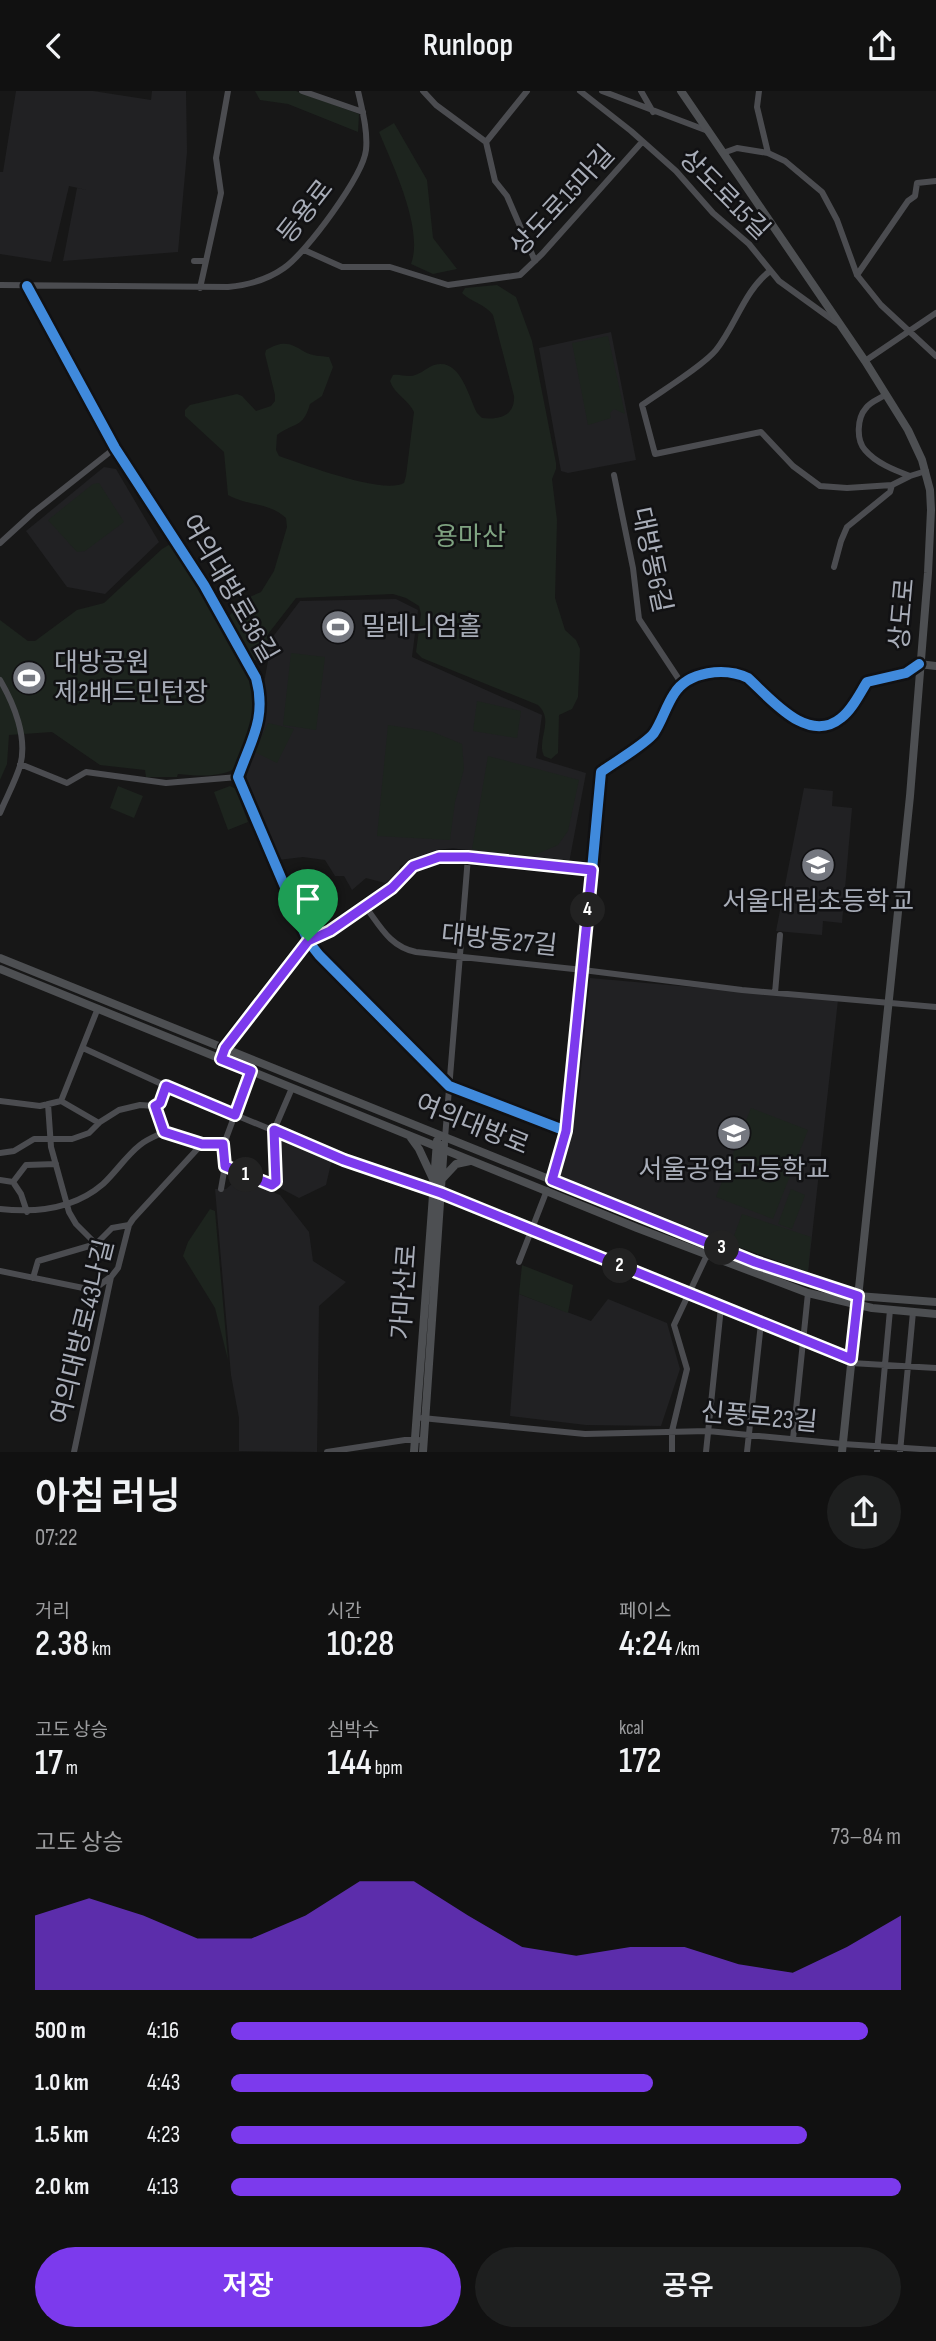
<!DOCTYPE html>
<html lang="ko">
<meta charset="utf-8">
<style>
body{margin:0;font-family:"Sofia Sans Condensed","Noto Sans KR",sans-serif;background:#1e1f1f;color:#f1f3f6;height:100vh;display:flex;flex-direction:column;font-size:26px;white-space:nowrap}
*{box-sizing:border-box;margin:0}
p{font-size:23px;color:#9c9d9f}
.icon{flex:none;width:38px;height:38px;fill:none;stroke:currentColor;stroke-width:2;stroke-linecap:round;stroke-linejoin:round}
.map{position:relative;height:1361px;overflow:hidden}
.side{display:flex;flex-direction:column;background:#111;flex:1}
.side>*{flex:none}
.pin{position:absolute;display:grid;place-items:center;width:60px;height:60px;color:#fff;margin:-72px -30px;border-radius:50% 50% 50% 0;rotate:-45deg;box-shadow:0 0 7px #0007}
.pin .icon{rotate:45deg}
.km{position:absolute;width:35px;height:35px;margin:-18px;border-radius:50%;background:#222;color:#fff;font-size:19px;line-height:35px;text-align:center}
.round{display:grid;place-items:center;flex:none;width:74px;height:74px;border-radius:37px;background:#1e1f1f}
.head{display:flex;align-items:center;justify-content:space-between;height:119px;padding:0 35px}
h1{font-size:38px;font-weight:600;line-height:52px}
.figures{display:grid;grid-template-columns:repeat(3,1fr);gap:10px;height:119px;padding:7px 35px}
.figures div{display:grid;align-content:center}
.figures b{font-size:35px;font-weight:600}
.figures small{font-size:19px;font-weight:400}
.figures p{font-size:19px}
.chart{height:196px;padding:14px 35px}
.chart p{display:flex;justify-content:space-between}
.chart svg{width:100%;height:126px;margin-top:7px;fill:#7c3aed;opacity:.7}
.primary-button{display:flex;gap:14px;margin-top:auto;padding:14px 35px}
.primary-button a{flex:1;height:80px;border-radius:42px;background:#7c3aed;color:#fff;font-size:28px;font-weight:600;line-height:80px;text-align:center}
.primary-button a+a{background:#1e1f1f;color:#f1f3f6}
ul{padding:0 35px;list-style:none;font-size:23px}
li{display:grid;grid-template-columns:112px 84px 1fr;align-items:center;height:52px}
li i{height:18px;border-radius:9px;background:#7c3aed}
header{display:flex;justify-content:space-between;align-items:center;height:91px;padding:0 35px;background:#111;font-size:32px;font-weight:600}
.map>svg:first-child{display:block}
</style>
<header><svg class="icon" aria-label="back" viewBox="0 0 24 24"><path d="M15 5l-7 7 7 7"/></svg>Runloop<svg class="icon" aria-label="share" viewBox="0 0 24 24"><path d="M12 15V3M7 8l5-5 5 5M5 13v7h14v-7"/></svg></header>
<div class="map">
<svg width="936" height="1361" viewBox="0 0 936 1361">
<rect width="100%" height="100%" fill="#171717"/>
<!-- built -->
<path fill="#212123" d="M16,0H93L151,9L152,0H186L187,61L178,161L63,170L77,97L87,99L69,95L51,171L0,163V81H3Z
M611,241L636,369L568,382L561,380L539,257Z
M104,376L116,378L159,451L105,503L67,496L26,440Z
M396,508L418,519L412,566L542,624L536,667L586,682L569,772L471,763L430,764L400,775L398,786L389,793L366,787L352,799L344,785H335L325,769L303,766L278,769L246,686L248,672L265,628L264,592L272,547L300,510Z
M804,697L833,700L832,715L852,717L842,832L823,830L822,844L776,840Z
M590,887L838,909L808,1181L731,1153L560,1085L571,1047L579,1000Z
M282,1048L332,1068L326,1094L299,1107L280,1097L279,1054Z
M239,1087L280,1104L309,1141L313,1170L346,1191L319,1215L317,1361L239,1360V1327L231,1284L215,1098H226Z
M519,1203L591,1230L608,1208L667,1232L680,1278L661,1335L586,1334L510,1325Z"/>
<!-- green -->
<path fill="#1d241e" d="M255,0H296L359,23L358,41L288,13L260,9Z
M394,32L427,89L433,147L457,178L433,183L411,173C424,138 393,75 379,41Z
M497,194L516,206L532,250L556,372V378L552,388L557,429L555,507L565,539L576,549L580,558L578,606L572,618L559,624L558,662L551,668L544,665C536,648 555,630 538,614L422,567L416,561L421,523L419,515L406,507L393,503L296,507L268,543L266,564L261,570L254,569L228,526L245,508L261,501L274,480L287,436L286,427C269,411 247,415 228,404L224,361L185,325V319L190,314L237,303L242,305L256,320L271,315L275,310V304L265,263L266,259C284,249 290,252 305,261C311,265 322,265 329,266L333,276L322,305L310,313C303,338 294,331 277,344L276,359L279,365C303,373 383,404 404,392L406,385L414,321C408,308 394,303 390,290L393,284C399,283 403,285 409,285C419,285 426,277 434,274C460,266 468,304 477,322L482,327C499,329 515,325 514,305L493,224C485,213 471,211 462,202L465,197Z
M608,245L625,323L614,318L610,322L611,327L588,334L572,252Z
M99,392L124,431L85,460L77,461L48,429L93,393Z
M172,452C200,494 257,569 256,619C255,637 243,659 237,676C222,687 196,685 178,683L177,686H146L145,679L100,674L52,641L9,644L7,673L0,689V529L28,550H35L77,519L104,512L162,458Z
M291,562L325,566L316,639L283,634Z
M477,610L521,620L517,647L473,640Z
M268,632L294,638L277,672L255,661Z
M388,634L433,641L462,653L464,678L455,711L450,749L377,745Z
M488,665L579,689L568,740L558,754L528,767L472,758Z
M118,695L143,705L134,727L110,717Z
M230,695L236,698L248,731L228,739L214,701Z
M751,1017L808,1039L773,1128L716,1106Z
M791,1098L805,1104L792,1138L778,1133Z
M210,1118L215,1120L228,1269L215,1217L183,1165L188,1151Z
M742,1123L811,1146L808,1181L731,1153Z
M522,1174L573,1194L568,1222L519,1203Z"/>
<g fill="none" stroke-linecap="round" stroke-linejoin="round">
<!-- minor -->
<path stroke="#4b4c50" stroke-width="6" d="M302,0L363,21
M423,0L436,14L486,51L495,90L507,105L535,170
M580,0L631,40L676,80L713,122L749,153L779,190L837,232
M602,0L708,40
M641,0L653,21
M759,0L757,16L768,62
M486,51L527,0
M723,62L737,57L768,62L785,70L822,101L837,129L857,184L881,214L936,265
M304,159L342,176H390L448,194L520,184L542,163L642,51
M194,170H206L221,102L216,67L228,0
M770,180C744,200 736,234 716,259C703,275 660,301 642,314L655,363L761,341L793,375L820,395L847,397L892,394L910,385L926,380
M857,184L908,110L915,105L917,92L936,90
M0,194L228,196C249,194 267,189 284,177C306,162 363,85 366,59C368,40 362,18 358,0
M27,195L115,357L204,494L256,587C267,627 251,649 238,686L308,850L319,864L449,995L566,1040
M200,197L206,170
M865,270L936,222
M885,304C879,308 870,311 866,317C857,327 856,349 865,359C876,372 894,379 910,385
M614,384L633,477L639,528L682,593
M0,452L34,421L115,357
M834,476L841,450L847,436L890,401L892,394
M0,589C14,613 28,647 20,675C15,691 6,707 0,722
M20,673L67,692L86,681L166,692L238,686
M365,815C380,835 390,856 416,861L583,879L742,899L936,916
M775,902L780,844
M83,957L166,995L344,1069L441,1102L851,1268
M224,957L308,850L329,840L392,797L413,775L439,766L453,765L592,779L601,681C613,672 646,653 654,642C662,630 666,615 674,603C688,580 725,576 748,587C771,608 808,654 841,627C852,619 860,602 867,591L906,582L919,573
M0,1010L40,1015L61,1010L98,917
M61,1010L99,1032
M48,1013L51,1056L69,1121L76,1133L96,1153
M155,1015L164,1041
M445,1047L468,766
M0,1062L14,1060L34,1048H72L89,1042L100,1031L119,1019L140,1014L155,1015L160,1012L166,995
M225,1075L272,1094L277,1091L274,1039L292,997
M0,1089L13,1091
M552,1089L566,1040L592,779
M13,1091L26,1074L56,1073
M13,1091L21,1103L27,1121
M221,1098L225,1075L224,1053L251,980
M0,1118C36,1122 74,1118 103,1093C116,1081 126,1065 140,1054C147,1048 156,1045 164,1041L202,1053
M519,1171L547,1099
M0,1180L93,1199L109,1187
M33,1187L38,1170L96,1153L112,1137L129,1134
M851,1272L936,1277
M422,1327L585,1343L708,1340L843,1353L936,1359
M793,1348L808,1202
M74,1361L111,1186L118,1177L129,1134L133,1128L202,1053H224
M327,1361L405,1349H419
M672,1361V1340L687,1278L674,1234L707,1164
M706,1361L721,1216
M747,1361L761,1232
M877,1361L890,1219
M900,1361L913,1221"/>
<!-- major -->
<path stroke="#4d4f52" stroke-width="8" d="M681,0L865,270L908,339L922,369L930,399L931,419L928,482L910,705L842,1361
M919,573L936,575
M0,867L755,1171L858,1205L936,1211
M0,878L637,1137L808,1202L872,1217L936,1223
M411,1047L419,1058L433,1088
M442,1088L456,1073L470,1070
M414,1361L437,1050
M423,1361L444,1053"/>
<!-- cycleway casing -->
<g stroke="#111113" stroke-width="15">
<path id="cycleway" d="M27,195L115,357L204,494L256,587C267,627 251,649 238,686L308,850L319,864L449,995L566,1040
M224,957L308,850L329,840L392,797L413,775L439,766L453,765L592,779L601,681C613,672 646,653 654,642C662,630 666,615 674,603C688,580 725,576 748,587C771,608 808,654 841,627C852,619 860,602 867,591L906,582L919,573"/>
</g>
<!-- cycleway -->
<use href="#cycleway" stroke="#408adc" stroke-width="10"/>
</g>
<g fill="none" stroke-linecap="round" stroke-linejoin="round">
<!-- route casing -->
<g stroke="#fff" stroke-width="14">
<path id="route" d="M439,766H468L592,779L566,1040L552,1089L755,1171L858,1205L851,1268L441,1102L344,1069L274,1039L276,1091L272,1094L225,1075L223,1053H202L164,1041L155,1015L160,1012L166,995L235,1024L251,980L221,968L225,957L308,850L330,840L392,797L413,775Z"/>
</g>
<!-- route -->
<use href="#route" stroke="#7c3aed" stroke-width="9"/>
</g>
<!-- icons -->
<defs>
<g id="stadium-disc" transform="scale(1.75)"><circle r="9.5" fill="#757880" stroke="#111113"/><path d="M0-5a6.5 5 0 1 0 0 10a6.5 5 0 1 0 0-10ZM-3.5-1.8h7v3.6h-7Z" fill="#fff"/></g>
<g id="school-disc" transform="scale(1.75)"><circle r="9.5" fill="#757880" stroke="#111113"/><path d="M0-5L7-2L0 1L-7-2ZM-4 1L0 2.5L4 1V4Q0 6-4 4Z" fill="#fff"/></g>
</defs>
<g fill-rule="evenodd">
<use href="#stadium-disc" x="338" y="536"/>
<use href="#stadium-disc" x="29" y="587"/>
<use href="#school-disc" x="818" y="774"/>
<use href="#school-disc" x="734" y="1042"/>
</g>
<g text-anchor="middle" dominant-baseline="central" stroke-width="5" stroke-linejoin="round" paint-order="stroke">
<!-- street labels -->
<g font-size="26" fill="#a8adb8" stroke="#111113">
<text transform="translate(724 104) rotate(45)">상도로15길</text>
<text transform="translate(563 110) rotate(-47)">상도로15마길</text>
<text transform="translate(306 121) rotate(-52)">등용로</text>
<text transform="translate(651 469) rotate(78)">대방동6길</text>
<text transform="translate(229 498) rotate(60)">여의대방로36길</text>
<text transform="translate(903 523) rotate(-85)">상도로</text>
<text transform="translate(499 850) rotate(6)">대방동27길</text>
<text transform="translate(472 1034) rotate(22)">여의대방로</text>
<text transform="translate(405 1201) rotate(-86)">가마산로</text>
<text transform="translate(83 1241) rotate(-76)">여의대방로43나길</text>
<text transform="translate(759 1327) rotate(5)">신풍로23길</text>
</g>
<!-- park labels -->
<g font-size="26" fill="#7fa381" stroke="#111113">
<text x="470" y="446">용마산</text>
</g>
<!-- poi labels -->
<g font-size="26" fill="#a8adb8" stroke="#111113" text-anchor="start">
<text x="362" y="536">밀레니엄홀</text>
<text x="54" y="572">대방공원<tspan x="54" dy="30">제2배드민턴장</tspan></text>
<text x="818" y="811" text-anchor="middle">서울대림초등학교</text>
<text x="734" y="1079" text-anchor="middle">서울공업고등학교</text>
</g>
</g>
</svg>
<div class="pin" style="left:308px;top:850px;background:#1e9e55"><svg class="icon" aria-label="arrive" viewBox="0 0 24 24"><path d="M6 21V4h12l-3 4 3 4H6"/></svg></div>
<b class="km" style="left:246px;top:1084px">1</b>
<b class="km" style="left:620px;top:1175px">2</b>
<b class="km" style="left:722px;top:1157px">3</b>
<b class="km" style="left:588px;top:819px">4</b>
</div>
<section class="side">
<div class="head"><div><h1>아침 러닝</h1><p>07:22</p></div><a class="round"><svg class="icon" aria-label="share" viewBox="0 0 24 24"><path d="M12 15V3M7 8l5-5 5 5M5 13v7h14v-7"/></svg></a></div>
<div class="figures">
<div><p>거리</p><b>2.38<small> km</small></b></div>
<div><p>시간</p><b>10:28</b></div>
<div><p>페이스</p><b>4:24<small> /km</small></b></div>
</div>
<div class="figures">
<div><p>고도 상승</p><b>17<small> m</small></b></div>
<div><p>심박수</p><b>144<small> bpm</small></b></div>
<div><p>kcal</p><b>172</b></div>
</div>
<div class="chart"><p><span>고도 상승</span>73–84 m</p>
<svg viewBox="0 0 160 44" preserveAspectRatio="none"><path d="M0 44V18L10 12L20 18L30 26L40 26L50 18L60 6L70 6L80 18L90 29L100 32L110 29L120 29L130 35L140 38L150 29L160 18V44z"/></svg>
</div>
<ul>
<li><b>500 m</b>4:16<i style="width:95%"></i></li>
<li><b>1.0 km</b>4:43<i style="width:63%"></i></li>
<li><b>1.5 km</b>4:23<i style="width:86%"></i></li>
<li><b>2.0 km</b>4:13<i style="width:100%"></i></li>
</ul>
<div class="primary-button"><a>저장</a><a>공유</a></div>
</section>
